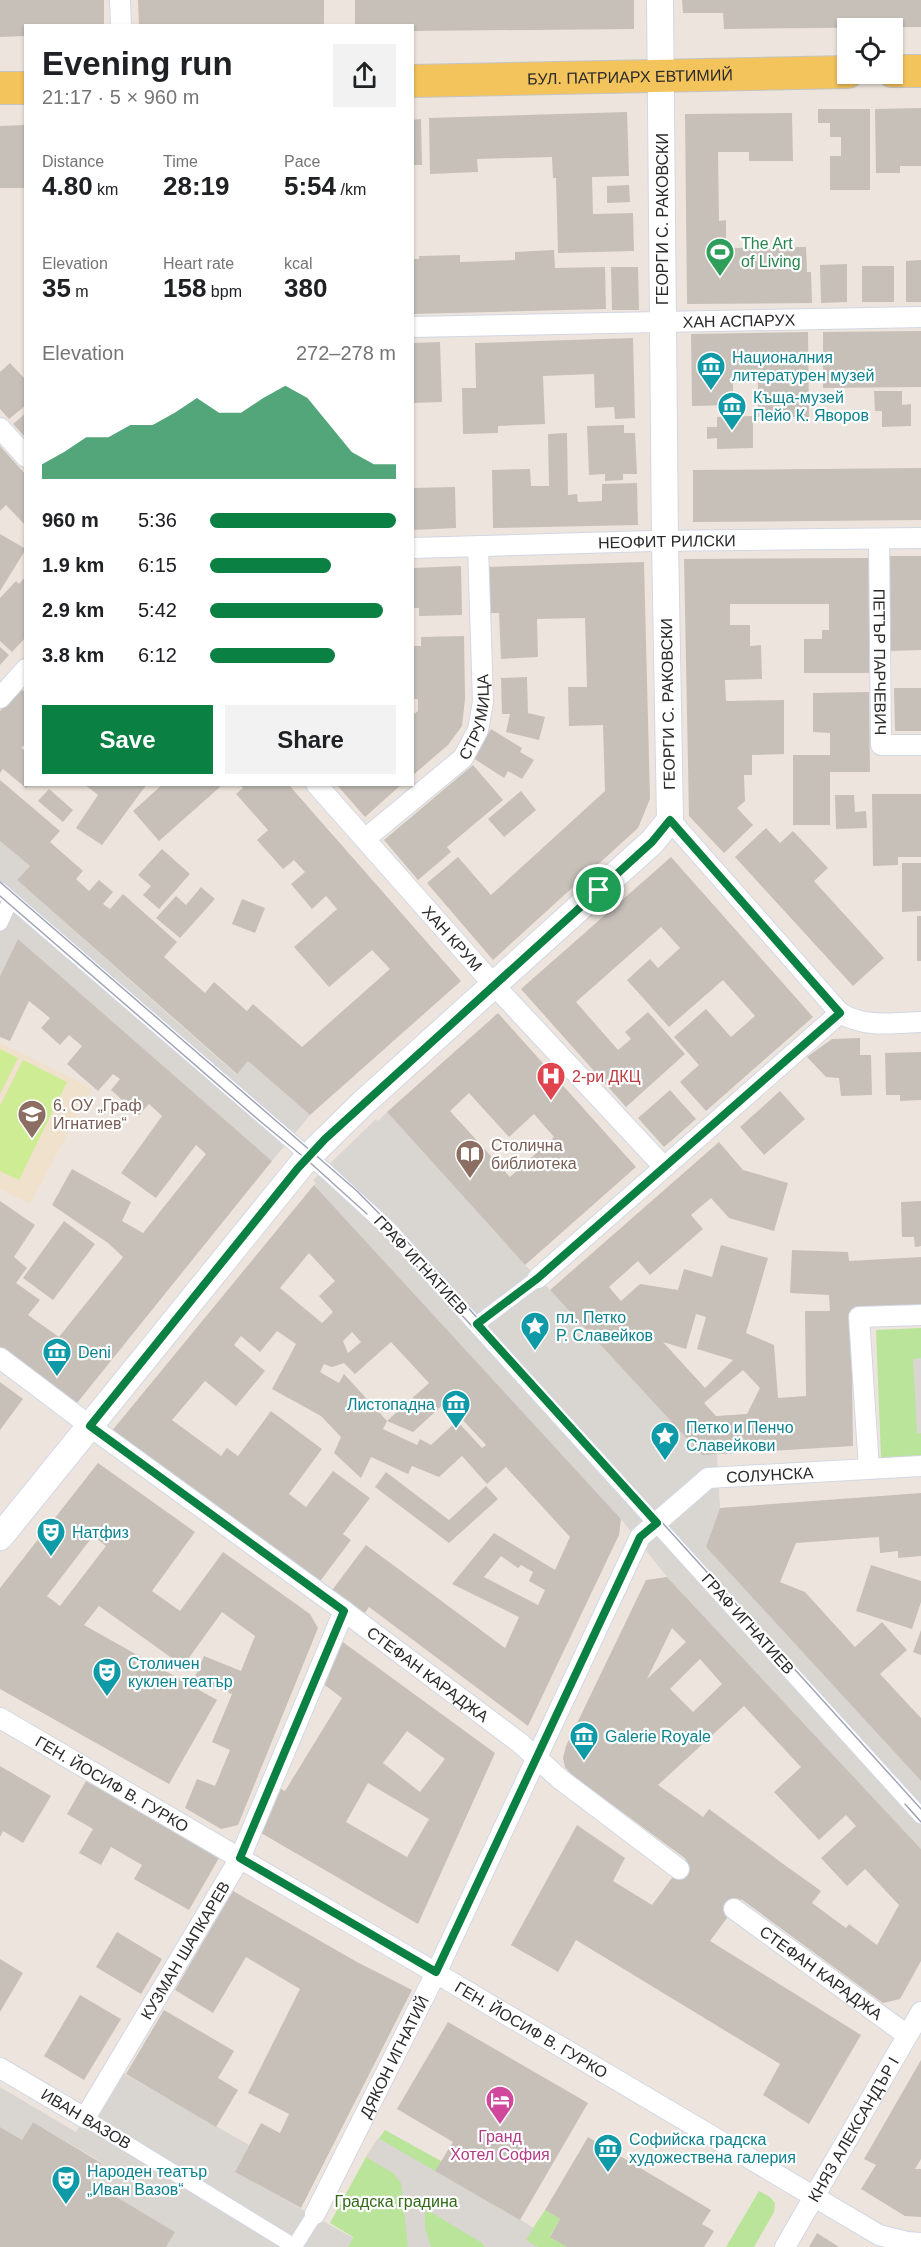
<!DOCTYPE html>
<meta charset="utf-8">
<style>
body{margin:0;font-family:Arial,sans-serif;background:#f2f2f2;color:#202124;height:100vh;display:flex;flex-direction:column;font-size:22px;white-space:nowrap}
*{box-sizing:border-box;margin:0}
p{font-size:20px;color:#757577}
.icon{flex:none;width:33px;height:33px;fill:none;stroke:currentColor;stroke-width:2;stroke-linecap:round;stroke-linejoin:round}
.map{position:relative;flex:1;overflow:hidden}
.panel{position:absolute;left:24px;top:24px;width:390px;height:762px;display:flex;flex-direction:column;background:#fff;border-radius:0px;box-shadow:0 2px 4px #0004}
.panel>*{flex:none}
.controls{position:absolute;left:837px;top:18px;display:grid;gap:12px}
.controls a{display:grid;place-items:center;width:66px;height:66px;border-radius:0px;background:#fff;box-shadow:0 2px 4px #0004;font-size:30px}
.pin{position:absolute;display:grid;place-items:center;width:51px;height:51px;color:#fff;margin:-26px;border:3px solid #fff;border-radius:50%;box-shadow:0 2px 6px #0007}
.round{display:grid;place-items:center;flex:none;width:63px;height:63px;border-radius:0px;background:#f2f2f2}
.head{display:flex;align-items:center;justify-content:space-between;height:102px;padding:0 18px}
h1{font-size:33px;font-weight:700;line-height:45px}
.stats{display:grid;grid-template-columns:repeat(3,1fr);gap:9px;height:102px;padding:6px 18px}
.stats div{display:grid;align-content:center}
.stats b{font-size:26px;font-weight:700}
.stats small{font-size:16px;font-weight:400}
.stats p{font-size:16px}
.chart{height:168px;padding:12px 18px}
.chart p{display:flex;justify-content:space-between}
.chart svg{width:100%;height:108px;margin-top:6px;fill:#0b8043;opacity:.7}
.action{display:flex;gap:12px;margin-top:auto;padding:12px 18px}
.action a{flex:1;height:69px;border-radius:0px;background:#0b8043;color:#fff;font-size:24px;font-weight:700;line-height:69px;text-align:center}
.action a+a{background:#f2f2f2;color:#202124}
ul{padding:0 18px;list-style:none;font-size:20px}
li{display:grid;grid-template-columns:96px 72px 1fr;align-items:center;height:45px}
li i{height:15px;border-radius:8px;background:#0b8043}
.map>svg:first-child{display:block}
</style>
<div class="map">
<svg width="921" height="2247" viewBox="0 0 921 2247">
<rect width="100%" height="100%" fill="#ede5dd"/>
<!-- education -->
<path fill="#efe1cc" d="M0,1043L92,1088L30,1204L0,1189Z"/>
<!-- green -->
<path fill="#b9e499" d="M921,1328V1456L881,1458L876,1330Z
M385,2130L441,2161L436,2171L533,2228L545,2210L560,2219L550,2236L567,2247H348L353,2237L330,2223L366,2157Z
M759,2191L770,2197L775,2203L774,2212L754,2247H726Z"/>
<!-- pitch -->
<path fill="#ceec94" d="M0,1049L18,1058L0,1094Z
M23,1060L67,1082L19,1180L0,1171V1106Z"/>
<!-- plaza -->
<path fill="#d9d5d0" d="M0,841L30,866L17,880L178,1023L236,1074L248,1061L310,1115L272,1161L18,939L0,976Z
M387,1112L524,1264L550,1290L702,1455L717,1454L720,1508L706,1547L921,1781V1849L667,1577L621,1519L314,1185L316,1183L313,1180L376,1119L378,1121Z
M921,1358V1433L917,1434L913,1359Z
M114,2068L249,2145L236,2172L353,2238L348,2247H166L175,2232L90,2181L101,2162L33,2122L22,2140L0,2127V2087L76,2132Z
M378,2138L534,2228L526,2240L538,2247H485L482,2243L429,2211L425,2212V2228L431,2247H408L401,2183L393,2173L366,2157Z"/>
<!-- building -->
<path fill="#c6c0b9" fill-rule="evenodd" d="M0,0H104V26H26V36L0,37Z
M138,0H324V26H139Z
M355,0H634V29L412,31V26H355Z
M682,0H921V27L724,29L723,13H683Z
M921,108V166H900V173H876L875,109Z
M818,109H870V190H830V156H841V137H830V123H818Z
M627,112L629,176L592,177L593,214L633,213L634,251L558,253L556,178H553L552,157L477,159L478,172L430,174L429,118Z
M792,113L793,161H749V152H718L719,221L726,220V248L806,247L807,272H811L812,303L687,304L685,114Z
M421,119L422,165H412V120Z
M26,125V188H0V126Z
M629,185L630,202L607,203V186Z
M554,250L555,268L605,267L606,309L412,314V259H419V256L460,255V262L515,260V252Z
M921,260V302H906V261Z
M847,264V302L821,303L820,265Z
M862,266H894V302H862Z
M611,267H638L639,310H612Z
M921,331V387L823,388V332Z
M808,332L809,417H758V378L733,379V405L692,406L691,334Z
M633,338L635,418L615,419L614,407L595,408L594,374L543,376L545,424L498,426V433L463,434L462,388H476L475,343Z
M440,342L442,402L412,403V343Z
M10,363L26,380V405L9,419L0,409V372Z
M874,391H902V405L911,404V426L882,427V411H875Z
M26,413V438L13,424Z
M753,416V448L717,449V438L707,439V427H717V417Z
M624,425V433H635L637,474H623V480L605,481V474L589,475L587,426Z
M567,433L568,495L577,494L578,502L602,501V484L637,483L638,525L493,528L492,470L530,469L531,486H549L548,434Z
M0,446L26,475V526L6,505L0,511Z
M921,468V520L693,522V470Z
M455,487L456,528L412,530V488Z
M0,534L26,549L0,591Z
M889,556H921V650L890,651Z
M869,558V673H804V639H822V630H829V604H730V625H750V646L761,645L762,679L725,680L726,701L784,700V754L752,755V775H744L745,801L737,808L753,825L724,853L689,816L684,559Z
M644,562L650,799L638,828L493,960L427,883L458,857L491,895L605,791L603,725L569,726L568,687H587L585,618L537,619L538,657L501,659L499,613H487L486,567Z
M461,566L462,615L419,616V608H412V568Z
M26,576V637L12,652L0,641V598L16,581L19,584Z
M464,636L465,699L462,726L448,745L412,776V716L418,711V699H412V646H421V637Z
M0,647L9,655L0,665Z
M527,677L528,713L545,717L539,740L506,732L510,714H502L501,678Z
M20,688L26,693V743L21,748L26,752V784H29L26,788L3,769L0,773V711Z
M894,688H921V731H895Z
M869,692L870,772H830V825H793V755H830V733L813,732V693Z
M491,729L522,748L520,752L534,760L522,779L508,771L504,778L473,758Z
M473,765L503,800L447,847L451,852L418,880L384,840Z
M0,780L60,831L50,842L83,871L76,879L89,891L99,880L113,892L103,904L110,909L123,894L177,942L164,957L205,993L214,982L247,1011L253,1004L302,1047L390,969L372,950L329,987L294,947L337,909L326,896L312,909L291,884L305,872L294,860L283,869L257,840L268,830L236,794L243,788L240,784H288L461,981L310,1115L248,1061L237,1074L17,880L30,866L0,841Z
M84,784H147L102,845L76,828L98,795Z
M163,784H218L220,787L159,841L133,811Z
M336,784H402L365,817Z
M49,789L73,810L63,822L38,801Z
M521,791L536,810L504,837L488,819Z
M872,794H921V857H898V865L873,866Z
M835,795H854L855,812L866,811L867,828L836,829Z
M766,828L780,843L793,831L828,868L814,881L884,958L853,986L735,857Z
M162,849L190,874L159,909L143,895L151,886L138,875Z
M671,857L813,1017L706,1111L680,1082L699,1065L674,1037L706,1009L731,1037L755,1016L723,980L669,1027L627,980L650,959L658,968L680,948L661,927L576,1002L618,1050L631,1039L625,1032L648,1012L685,1054L626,1107L521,989Z
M902,863H921V911L902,912Z
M201,887L215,899L180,938L156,918L176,896L186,905Z
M242,899L265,908L255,933L232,924Z
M917,916H921V961H917Z
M18,939L272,1161L77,1403L0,1347V1201L35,1225L14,1257L27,1268L16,1283L40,1300L28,1315L59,1337L123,1257L108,1243L52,1205L72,1169L131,1202L122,1221L143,1233L206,1154L196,1145L156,1198L121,1173L162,1116L149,1104L139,1115L111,1090L120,1079L113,1074L98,1091L67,1064L82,1046L69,1035L60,1045L41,1028L50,1018L29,1001L10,1041L0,1037V976Z
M498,1013L636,1167L525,1265L387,1112ZM469,1093L509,1137L534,1114L554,1137L510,1177L450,1111Z
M860,1038V1055H871L872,1095L841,1096L839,1078L826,1077L807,1057L832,1039Z
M921,1052V1100L900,1101V1095H886L885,1053Z
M670,1090L696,1119L664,1147L638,1118Z
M780,1091L805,1119L764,1155L740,1127Z
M719,1142L743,1170L788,1183L774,1231L729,1218L711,1198L691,1215L703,1229L650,1275L638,1261L609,1287L621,1301L640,1284L678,1290L684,1269L712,1277L721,1245L768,1258L746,1333L774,1345L778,1398L806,1396L805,1311H830L829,1295L790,1293L792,1250L848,1252L849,1261L921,1257V1307L851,1311L853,1446L702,1455L550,1290ZM696,1314L706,1317L697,1349L733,1360L705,1388L663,1342L686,1349ZM743,1370L760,1388L747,1414L716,1416L704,1403Z
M314,1185L621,1519L619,1535L528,1726L369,1607L362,1617L330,1593L366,1545L505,1648L519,1617L452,1584L494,1533L555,1570L570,1537L506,1467L487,1484L462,1456L439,1477L412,1466L408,1474L371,1457L361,1478L334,1453L341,1437L321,1416L272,1389L296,1344L277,1331L260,1352L241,1336L234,1345L265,1371L236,1406L205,1381L172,1420L221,1456L227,1448L238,1456L271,1411L322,1449L289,1494L306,1507L333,1471L370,1498L343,1534L351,1540L318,1584L111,1432ZM309,1253L335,1281L319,1296L333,1312L322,1323L280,1288ZM352,1332L361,1342L348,1353L343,1341ZM391,1342L429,1383L387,1421L413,1432L446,1402L486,1445L482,1448L457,1421L431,1445L420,1439L417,1445L383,1429L387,1421L344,1374L339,1383L320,1372L324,1364L332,1367L344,1363L355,1374ZM501,1556L518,1568L521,1565L533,1572L529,1581L545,1590L538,1605L484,1577Z
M921,1201V1246L915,1247L914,1237H902L901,1202Z
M64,1221L95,1244L53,1300L23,1278Z
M0,1382L23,1399L0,1430Z
M98,1463L195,1532L152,1591L180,1611L223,1552L310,1614L318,1628L238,1825L221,1829L185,1808L197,1779L215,1786L230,1750L212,1742L232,1694L194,1679L204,1656L241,1671L255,1636L222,1612L183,1666L99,1606L84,1625L217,1700L169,1784L0,1689V1588ZM93,1536L106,1546L60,1606L47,1596Z
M386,1472L449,1520L486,1486L498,1499L449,1543L375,1487Z
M921,1493V1556L898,1558V1551L880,1553L879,1537L796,1543L780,1582L805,1592L855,1647L882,1622L907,1650L880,1674L921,1718V1781L706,1547L720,1508Z
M871,1565L921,1581V1602L912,1629L856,1611Z
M667,1577L921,1849V1961L900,1999L883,2003L741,1899L710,1941L861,2035L809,2124L763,2095L780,2064L576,1940L558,1972L511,1945L577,1825L625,1858L613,1881L652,1905L686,1859L572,1775L565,1767L563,1758L566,1746L646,1580ZM672,1628L686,1642L647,1679ZM700,1659L722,1684L693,1712L670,1689ZM744,1706L801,1767L774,1792L819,1840L846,1815L856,1826L821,1858L847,1886L865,1869L899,1905L877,1945L849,1924L846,1928L812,1903L821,1891L786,1866L709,1809L703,1817L658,1785Z
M921,1630V1655L913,1652Z
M340,1640L495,1753L418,1924L261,1833L279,1788L285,1791L342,1698L322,1683ZM407,1731L445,1759L420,1792L383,1763ZM368,1783L429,1819L407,1857L346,1822Z
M0,1766L51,1796L23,1843L3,1831L0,1837Z
M86,1781L219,1858L189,1910L134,1879L142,1865L111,1847L101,1865L79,1853L93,1829L67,1814Z
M233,1891L357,1962L412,1990L301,2208L235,2172L261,2123L280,2133L289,2114L248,2093L300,1989L246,1957L213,2013L175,1990Z
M117,1932L162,1959L141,1994L96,1967Z
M0,1959L23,1973L0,2012Z
M80,1995L121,2019L84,2080L44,2056Z
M164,2010L234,2051L218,2078L238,2090L216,2127L126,2074Z
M448,2022L588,2103L520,2220L435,2171L453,2142L397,2109Z
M921,2060V2159L915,2169H921V2217L905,2216L861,2189L876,2165L864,2159Z
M33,2122L101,2163L90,2181L175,2232L166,2247H0V2127L22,2140Z
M588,2137L711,2210L702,2224L714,2231L704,2247H567L550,2237L560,2219L545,2210Z
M817,2233L839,2247H809Z"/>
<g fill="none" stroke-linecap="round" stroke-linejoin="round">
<!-- minor-tunnel -->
<path stroke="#c6c0b9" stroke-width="20" stroke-dasharray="20 10" stroke-linecap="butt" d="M679,1869L734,1909"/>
<!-- pedestrian casing -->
<g stroke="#d2d7e4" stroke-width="17">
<path id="pedestrian" d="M0,890L327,1172L389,1229L921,1816
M0,923L11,899
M477,1324L538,1278
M85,2118L295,2247
M294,2247L315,2214"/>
</g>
<!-- minor casing -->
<g stroke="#d2d7e4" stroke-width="22">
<g id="minor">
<path d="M120,0L121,26"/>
<path id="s1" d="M412,327L921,317"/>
<path d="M0,428L26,457"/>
<path id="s2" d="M879,539L881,745H921"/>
<path id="s3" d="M412,548L652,541L921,538"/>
<path d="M0,698L26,669"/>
<path id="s4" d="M316,784L493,984L664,1167"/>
<path d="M670,820L840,1013C866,1028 892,1023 921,1022"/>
<path id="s5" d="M365,839L463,758L478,730L483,702L478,546"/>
<path d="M538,1278L840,1013"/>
<path id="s6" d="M0,1358L106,1438L344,1611L520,1743L560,1779L679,1869"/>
<path d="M869,1469L859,1317L921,1315"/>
<path id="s7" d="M0,1718L436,1973L879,2235L907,2242L921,2243"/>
<path id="s8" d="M734,1909L907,2035"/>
<path id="s9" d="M0,2068L85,2118L240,1858L344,1611"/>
<path id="s10" d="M315,2214L436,1973L640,1537L708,1478L921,1466"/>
<path id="s11" d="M785,2247L921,2012"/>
</g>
</g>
<!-- tertiary casing -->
<g stroke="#d2d7e4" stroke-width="28">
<path id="tertiary" d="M0,1537L306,1159L362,1104L652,842L670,820L665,541L660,0"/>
</g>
<!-- primary casing -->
<g stroke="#c4c4c4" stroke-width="34">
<g id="primary">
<path d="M892,71H921"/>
<path id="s12" d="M412,81L848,72"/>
<path d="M0,88H26"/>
</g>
</g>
<!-- pedestrian -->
<use href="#pedestrian" stroke="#fff" stroke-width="15"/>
<!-- minor -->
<use href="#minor" stroke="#fff" stroke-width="20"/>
<!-- tertiary -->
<use href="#tertiary" stroke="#fff" stroke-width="26"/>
<!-- primary -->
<use href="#primary" stroke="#f3c35c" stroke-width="32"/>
<!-- tram -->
<path stroke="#a0a5b6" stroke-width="1.5" d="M0,882L357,1191L425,1260L921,1809
M0,896L261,1122L306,1159L367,1214
M405,1253L595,1461
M905,1804L921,1822"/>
</g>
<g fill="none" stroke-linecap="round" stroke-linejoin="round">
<!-- route casing -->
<g stroke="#fff" stroke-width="12">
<path id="route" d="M670,820L840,1013L538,1278L477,1324L657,1523L640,1537L436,1972L240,1858L344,1611L90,1426L298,1168L325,1139L652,842Z"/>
</g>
<!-- route -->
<use href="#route" stroke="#0b8043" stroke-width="8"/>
</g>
<!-- icons -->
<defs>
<g id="stadium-pin" transform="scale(1.5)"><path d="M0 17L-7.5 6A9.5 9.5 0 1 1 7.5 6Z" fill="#2e9e5b" stroke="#fff"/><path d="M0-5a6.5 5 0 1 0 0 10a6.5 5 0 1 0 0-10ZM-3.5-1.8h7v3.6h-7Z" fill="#fff"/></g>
<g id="museum-pin" transform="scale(1.5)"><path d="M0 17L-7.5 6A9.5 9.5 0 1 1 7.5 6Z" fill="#0f9aa8" stroke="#fff"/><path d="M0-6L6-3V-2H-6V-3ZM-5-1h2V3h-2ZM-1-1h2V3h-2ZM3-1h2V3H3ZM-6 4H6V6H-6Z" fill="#fff"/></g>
<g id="hospital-pin" transform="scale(1.5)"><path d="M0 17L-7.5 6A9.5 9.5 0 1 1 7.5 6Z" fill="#e0444e" stroke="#fff"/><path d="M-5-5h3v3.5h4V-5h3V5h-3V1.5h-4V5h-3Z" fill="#fff"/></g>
<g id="school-pin" transform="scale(1.5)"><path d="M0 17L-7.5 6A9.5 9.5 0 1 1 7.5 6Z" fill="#8d6e63" stroke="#fff"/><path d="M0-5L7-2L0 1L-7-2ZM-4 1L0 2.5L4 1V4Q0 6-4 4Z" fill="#fff"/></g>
<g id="library-pin" transform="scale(1.5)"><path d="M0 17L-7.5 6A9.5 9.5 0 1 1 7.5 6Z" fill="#8d6e63" stroke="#fff"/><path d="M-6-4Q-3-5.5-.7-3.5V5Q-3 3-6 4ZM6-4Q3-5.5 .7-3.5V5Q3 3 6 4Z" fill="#fff"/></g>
<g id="sight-pin" transform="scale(1.5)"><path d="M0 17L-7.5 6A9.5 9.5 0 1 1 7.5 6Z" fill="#0f9aa8" stroke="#fff"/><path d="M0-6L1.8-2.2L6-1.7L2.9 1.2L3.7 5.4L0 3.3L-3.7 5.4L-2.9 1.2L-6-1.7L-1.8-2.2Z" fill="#fff"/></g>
<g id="theatre-pin" transform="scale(1.5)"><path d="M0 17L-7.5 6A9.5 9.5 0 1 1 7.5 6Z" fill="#0f9aa8" stroke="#fff"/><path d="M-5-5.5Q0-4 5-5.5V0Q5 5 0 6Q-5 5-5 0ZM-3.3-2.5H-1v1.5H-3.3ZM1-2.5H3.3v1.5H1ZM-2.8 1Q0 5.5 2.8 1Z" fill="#fff"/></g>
<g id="hotel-pin" transform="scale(1.5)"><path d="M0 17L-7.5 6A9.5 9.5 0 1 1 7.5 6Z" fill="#d1479c" stroke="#fff"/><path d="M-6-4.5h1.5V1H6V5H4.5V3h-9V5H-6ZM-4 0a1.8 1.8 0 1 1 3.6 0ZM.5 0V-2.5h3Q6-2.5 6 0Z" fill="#fff"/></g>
</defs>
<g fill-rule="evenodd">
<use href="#stadium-pin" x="720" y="252"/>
<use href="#museum-pin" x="711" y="366"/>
<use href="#museum-pin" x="732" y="406"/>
<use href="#hospital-pin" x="551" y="1076"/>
<use href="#school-pin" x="32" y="1114"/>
<use href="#library-pin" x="470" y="1154"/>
<use href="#sight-pin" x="535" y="1326"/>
<use href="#museum-pin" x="57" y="1352"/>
<use href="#museum-pin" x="456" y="1404"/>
<use href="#sight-pin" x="665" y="1436"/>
<use href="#theatre-pin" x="51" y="1532"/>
<use href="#theatre-pin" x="107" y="1672"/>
<use href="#museum-pin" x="584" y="1736"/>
<use href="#hotel-pin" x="500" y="2100"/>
<use href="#museum-pin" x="608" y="2148"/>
<use href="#theatre-pin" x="66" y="2180"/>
</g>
<g text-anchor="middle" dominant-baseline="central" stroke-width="4.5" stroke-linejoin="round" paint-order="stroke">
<!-- street labels -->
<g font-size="16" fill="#2b2b2b" stroke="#fff">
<text stroke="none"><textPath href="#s12" startOffset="218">БУЛ. ПАТРИАРХ ЕВТИМИЙ</textPath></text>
<text transform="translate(662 219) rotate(-90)">ГЕОРГИ С. РАКОВСКИ</text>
<text stroke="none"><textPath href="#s1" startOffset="327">ХАН АСПАРУХ</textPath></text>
<text stroke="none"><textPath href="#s3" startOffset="255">НЕОФИТ РИЛСКИ</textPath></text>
<text stroke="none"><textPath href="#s2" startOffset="123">ПЕТЪР ПАРЧЕВИЧ</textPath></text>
<text transform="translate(668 704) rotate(-91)">ГЕОРГИ С. РАКОВСКИ</text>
<text stroke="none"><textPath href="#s5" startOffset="171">СТРУМИЦА</textPath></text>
<text stroke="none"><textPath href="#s4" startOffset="206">ХАН КРУМ</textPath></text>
<text transform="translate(421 1265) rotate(47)">ГРАФ ИГНАТИЕВ</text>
<text stroke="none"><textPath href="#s10" startOffset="903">СОЛУНСКА</textPath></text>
<text transform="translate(748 1624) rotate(48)">ГРАФ ИГНАТИЕВ</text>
<text stroke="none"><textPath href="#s6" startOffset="532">СТЕФАН КАРАДЖА</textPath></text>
<text stroke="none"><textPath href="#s7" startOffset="130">ГЕН. ЙОСИФ В. ГУРКО</textPath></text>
<text stroke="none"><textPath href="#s9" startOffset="294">КУЗМАН ШАПКАРЕВ</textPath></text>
<text stroke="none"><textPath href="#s8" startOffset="108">СТЕФАН КАРАДЖА</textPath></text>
<text stroke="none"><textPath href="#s7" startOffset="616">ГЕН. ЙОСИФ В. ГУРКО</textPath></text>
<text stroke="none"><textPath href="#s10" startOffset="176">ДЯКОН ИГНАТИЙ</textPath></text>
<text transform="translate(86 2119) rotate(31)">ИВАН ВАЗОВ</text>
<text stroke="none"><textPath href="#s11" startOffset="136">КНЯЗ АЛЕКСАНДЪР I</textPath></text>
</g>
<!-- leisure labels -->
<g font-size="16" fill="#27864d" stroke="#fff" text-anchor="start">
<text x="741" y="243">The Art<tspan x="741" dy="18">of Living</tspan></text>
</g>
<!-- culture labels -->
<g font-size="16" fill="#0d838f" stroke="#fff" text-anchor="start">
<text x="732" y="357">Националния<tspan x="732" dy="18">литературен музей</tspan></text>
<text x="753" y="397">Къща-музей<tspan x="753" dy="18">Пейо К. Яворов</tspan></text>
<text x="556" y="1317">пл. Петко<tspan x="556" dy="18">Р. Славейков</tspan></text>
<text x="78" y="1352">Deni</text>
<text x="435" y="1404" text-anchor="end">Листопадна</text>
<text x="686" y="1427">Петко и Пенчо<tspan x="686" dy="18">Славейкови</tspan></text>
<text x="72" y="1532">Натфиз</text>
<text x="128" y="1663">Столичен<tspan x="128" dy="18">куклен театър</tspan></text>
<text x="605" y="1736">Galerie Royale</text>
<text x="629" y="2139">Софийска градска<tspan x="629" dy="18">художествена галерия</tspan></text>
<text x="87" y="2171">Народен театър<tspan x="87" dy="18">„Иван Вазов“</tspan></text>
</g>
<!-- health labels -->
<g font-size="16" fill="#be3a42" stroke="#fff" text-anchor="start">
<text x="572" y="1076">2-ри ДКЦ</text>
</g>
<!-- education labels -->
<g font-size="16" fill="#785e54" stroke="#fff" text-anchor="start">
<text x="53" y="1105">6. ОУ „Граф<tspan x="53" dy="18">Игнатиев“</tspan></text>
<text x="491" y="1145">Столична<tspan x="491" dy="18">библиотека</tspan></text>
</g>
<!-- hotel labels -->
<g font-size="16" fill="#b23c85" stroke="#fff">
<text x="500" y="2136">Гранд<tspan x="500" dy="18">Хотел София</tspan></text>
</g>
<!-- park labels -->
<g font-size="16" fill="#316a19" stroke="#fff">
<text x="396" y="2201">Градска градина</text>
</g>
</g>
</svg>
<div class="controls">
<a><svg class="icon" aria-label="locate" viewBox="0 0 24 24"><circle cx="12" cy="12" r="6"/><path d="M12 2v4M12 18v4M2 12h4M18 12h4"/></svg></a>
</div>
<div class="pin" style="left:599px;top:890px;background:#1e9e55"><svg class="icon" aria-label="arrive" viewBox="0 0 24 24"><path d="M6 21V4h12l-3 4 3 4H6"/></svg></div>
<section class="panel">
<div class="head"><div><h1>Evening run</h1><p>21:17 · 5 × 960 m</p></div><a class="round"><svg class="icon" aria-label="share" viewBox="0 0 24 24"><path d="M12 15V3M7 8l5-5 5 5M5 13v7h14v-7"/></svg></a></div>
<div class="stats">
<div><p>Distance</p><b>4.80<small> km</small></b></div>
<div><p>Time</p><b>28:19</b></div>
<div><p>Pace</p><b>5:54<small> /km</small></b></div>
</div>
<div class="stats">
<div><p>Elevation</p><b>35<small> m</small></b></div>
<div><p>Heart rate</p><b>158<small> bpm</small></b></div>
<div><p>kcal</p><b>380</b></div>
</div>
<div class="chart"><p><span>Elevation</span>272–278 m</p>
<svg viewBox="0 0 160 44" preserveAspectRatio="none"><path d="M0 44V38L10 33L20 27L30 27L40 22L50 22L60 17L70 11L80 17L90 17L100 11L110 6L120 11L130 22L140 33L150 38L160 38V44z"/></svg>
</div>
<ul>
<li><b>960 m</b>5:36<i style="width:100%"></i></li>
<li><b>1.9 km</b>6:15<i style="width:65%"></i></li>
<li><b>2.9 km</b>5:42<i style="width:93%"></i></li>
<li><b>3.8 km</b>6:12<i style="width:67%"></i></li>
</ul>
<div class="action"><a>Save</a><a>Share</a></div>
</section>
</div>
